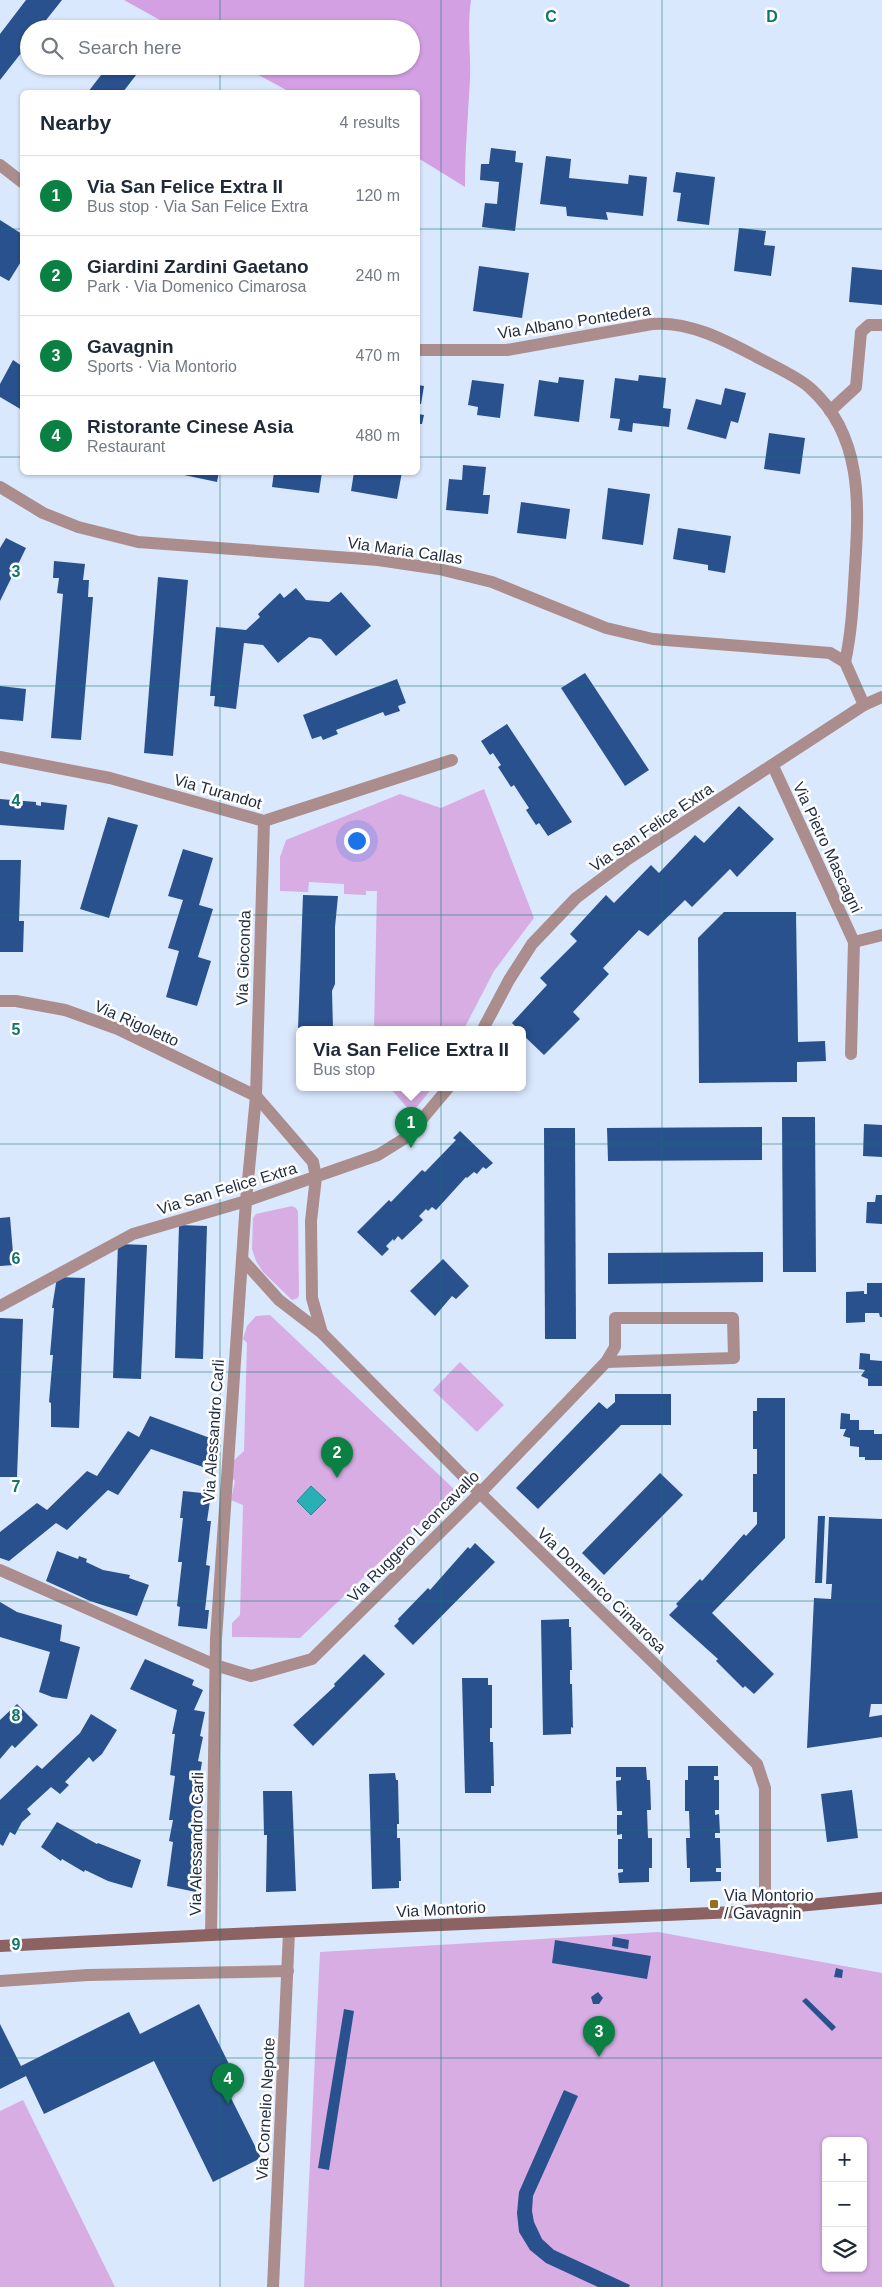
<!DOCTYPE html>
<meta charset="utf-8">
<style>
body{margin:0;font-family:Helvetica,sans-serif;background:#f6f6f7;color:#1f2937}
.controls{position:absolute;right:15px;bottom:15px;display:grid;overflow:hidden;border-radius:8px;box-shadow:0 1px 4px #0004}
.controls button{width:45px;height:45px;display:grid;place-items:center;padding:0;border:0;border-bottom:1px solid #e0e1e3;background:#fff;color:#1f2937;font:25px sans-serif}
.you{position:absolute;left:356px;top:840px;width:18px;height:18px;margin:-12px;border:4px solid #fff;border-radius:50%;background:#1a73e8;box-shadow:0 0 0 8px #1a73e833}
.badge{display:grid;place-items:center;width:32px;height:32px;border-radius:50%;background:#0b8043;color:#fff;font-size:16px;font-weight:700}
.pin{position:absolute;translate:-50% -41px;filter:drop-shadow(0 1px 2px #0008)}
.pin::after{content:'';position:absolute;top:26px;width:18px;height:15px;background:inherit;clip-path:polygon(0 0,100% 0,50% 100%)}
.popup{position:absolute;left:296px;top:1026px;width:230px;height:65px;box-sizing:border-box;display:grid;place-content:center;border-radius:8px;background:#fff;filter:drop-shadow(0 1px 4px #0005);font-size:16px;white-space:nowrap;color:#747a83}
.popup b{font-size:19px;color:#1f2937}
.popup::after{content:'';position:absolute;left:50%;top:100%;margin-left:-10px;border:10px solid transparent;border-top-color:#fff}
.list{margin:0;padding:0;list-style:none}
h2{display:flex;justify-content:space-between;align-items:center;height:65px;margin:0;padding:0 20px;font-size:21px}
h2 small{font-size:16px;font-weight:400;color:#747a83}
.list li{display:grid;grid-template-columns:32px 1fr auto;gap:15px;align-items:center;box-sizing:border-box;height:80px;padding:0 20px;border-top:1px solid #e0e1e3}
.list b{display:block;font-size:19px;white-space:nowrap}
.list p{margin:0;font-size:16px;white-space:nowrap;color:#747a83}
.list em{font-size:16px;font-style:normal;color:#747a83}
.icon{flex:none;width:28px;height:28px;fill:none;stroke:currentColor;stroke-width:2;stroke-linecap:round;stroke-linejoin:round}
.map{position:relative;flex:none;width:882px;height:2287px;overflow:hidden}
.search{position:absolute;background:#fff;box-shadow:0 1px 4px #0004;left:20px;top:20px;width:400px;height:55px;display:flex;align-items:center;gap:12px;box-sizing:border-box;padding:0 18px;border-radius:28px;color:#747a83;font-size:19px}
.panel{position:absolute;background:#fff;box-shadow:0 1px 4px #0004;left:20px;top:90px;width:400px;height:385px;border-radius:8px}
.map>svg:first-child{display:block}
.green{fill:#d7ade4;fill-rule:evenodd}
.forest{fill:#d4a0e4}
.water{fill:#28b0b4;stroke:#258891}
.building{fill:#29518d}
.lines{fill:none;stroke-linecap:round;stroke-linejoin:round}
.street{stroke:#ac8d8d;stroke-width:12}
.secondary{stroke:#8d6263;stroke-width:12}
.grid{fill:none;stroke:#0f766e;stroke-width:1;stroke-opacity:0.55}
.poi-dot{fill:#996e1c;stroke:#fff;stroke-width:2}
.labels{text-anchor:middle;stroke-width:5;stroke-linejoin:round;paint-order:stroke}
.street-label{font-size:16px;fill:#1f2c40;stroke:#fff}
.poi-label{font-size:16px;fill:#1f2c40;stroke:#fff;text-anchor:start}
.grid-label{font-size:16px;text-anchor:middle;font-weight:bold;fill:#0f766e;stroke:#fff;stroke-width:5;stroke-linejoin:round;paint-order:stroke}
</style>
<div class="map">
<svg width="882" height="2287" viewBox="0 0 882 2287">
<rect width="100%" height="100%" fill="#dae8fe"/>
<g class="green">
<path d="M484,789L534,918L494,971L464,1029H374L377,891H366V895L344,894V884L309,882L308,892L280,891V857L286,840L400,794L441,808Z"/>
<path d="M389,1087H433L412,1113Z"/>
<path d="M292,1206L296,1208L298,1212L299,1294L298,1298L292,1300L263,1272L256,1261L252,1249L253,1218L256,1214Z"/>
<path d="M270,1315L455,1490L300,1638L232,1637V1623L240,1615L243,1505L231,1500L235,1481L230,1476L231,1463L244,1451L247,1343L243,1339L247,1326L256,1316Z"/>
<path d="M460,1362L504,1405L477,1432L433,1390Z"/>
<path d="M658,1932L882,1973V2287H304L320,1952ZM826,2141H863V2268H826Z"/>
<path d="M23,2100L115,2287H0V2111Z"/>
</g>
<path class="forest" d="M124,0H471C467,27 471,53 470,80C468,116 465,151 465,187L418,158V92H290L242,66H411V29H176Z"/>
<path class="water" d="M311,1486L326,1500L311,1515L297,1501Z"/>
<g class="building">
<path d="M26,0H62L39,29H29V43L0,80V34Z"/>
<path d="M108,66H143L123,92H88Z"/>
<path d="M491,148L516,151L515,162L523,163L515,231L482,227L485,203L497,204L499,182L480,180L481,164H489Z"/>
<path d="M546,156L571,159L569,178L628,184L629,175L647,177L643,216L606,212L608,220L567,216L566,207L540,204Z"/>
<path d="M676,172L715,177L709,225L677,221L681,193L673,192Z"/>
<path d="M0,220L22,234V260L9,281L0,276Z"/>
<path d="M739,228L766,231L764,245L775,246L771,276L734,271Z"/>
<path d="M479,266L529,273L522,318L473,311Z"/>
<path d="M852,267L882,270V305L849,302Z"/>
<path d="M13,360L22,366V410L0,397V384Z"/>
<path d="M639,375L666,378L663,408L671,409L669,427L633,423L632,432L618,430L620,419L610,418L615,378L638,381Z"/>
<path d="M559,377L584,380L579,422L534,416L539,380L558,383Z"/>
<path d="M472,380L504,384L500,418L477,415L478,407L468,405Z"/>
<path d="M418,385L424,386L421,404H418Z"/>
<path d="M725,388L746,393L738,423L731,421L726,439L687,429L696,399L721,405Z"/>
<path d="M418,414L424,415L422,424H418Z"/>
<path d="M769,433L805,438L800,474L764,469Z"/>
<path d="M463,465L486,467L483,495H490L488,514L446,510L449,479L462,480Z"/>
<path d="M170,472H219L217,482Z"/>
<path d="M274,472H322L319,493L272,487Z"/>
<path d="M354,472H402L397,499L351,491Z"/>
<path d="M608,488L650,494L643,545L602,539Z"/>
<path d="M521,502L570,509L566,539L517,533Z"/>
<path d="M678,528L731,536L725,573L708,570V565L673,559Z"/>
<path d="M6,538L26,548L0,601V548Z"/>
<path d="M54,561L85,564L83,580H89L88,597H93L81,740L51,738L63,594L57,593L59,578H53Z"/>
<path d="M158,577L188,580L173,756L144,753Z"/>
<path d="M296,588L306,600L329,602L341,592L371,626L336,656L321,639L309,637L278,663L263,645L244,643L236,709L214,706L215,696H210L216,627L246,630L260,617L258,614L280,593L284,598Z"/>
<path d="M585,673L649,770L625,786L561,688Z"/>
<path d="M397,679L406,703L398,706L400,711L385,716L383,712L336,730L338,734L323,740L321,736L312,739L303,715Z"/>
<path d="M0,686L26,689L23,721L0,719Z"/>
<path d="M507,724L572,822L548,836L539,823L536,825L526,810L529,808L521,796L514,785L511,787L498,767L501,765L493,753L490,755L481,741Z"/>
<path d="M0,799L36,802V805L41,806V802L67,805L64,830L0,825Z"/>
<path d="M739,806L774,839L737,877L730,869L692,907L685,900L648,936L639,930L603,968L609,974L573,1012L580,1019L544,1055L522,1034V1029H518L512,1023L547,985L540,978L577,941L570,934L606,895L614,903L651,865L659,873L695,835L704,843Z"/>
<path d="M108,817L138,825L109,918L80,909Z"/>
<path d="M183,849L213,858L199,905L213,909L198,957L211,961L197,1006L166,997L179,951L168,948L183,900L168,896Z"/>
<path d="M0,860H21L19,921H24L23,952H0Z"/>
<path d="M303,895L338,896L335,927V984L332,991L333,1029H298Z"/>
<path d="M724,912H796L798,1042L825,1041L826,1061L797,1062V1082L699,1083L698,938Z"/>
<path d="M782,1117H815L816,1272H783Z"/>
<path d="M864,1124L882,1125V1157L863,1156Z"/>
<path d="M762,1127V1160L608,1161L607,1128Z"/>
<path d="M544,1128H575L576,1339H545Z"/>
<path d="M460,1131L493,1163L486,1169L483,1167L477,1174L474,1172L467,1178L466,1177L436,1210L432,1207L428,1211L426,1209L419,1216L423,1220L402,1240L398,1236L394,1241L393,1239L386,1246L389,1249L382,1256L357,1232L389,1200L391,1202L422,1170L425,1172L456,1140L453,1138Z"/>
<path d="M876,1195H882V1224L866,1223L867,1202H875Z"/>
<path d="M10,1217L14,1265L0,1266V1218Z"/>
<path d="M179,1225L207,1226L203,1359L175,1358Z"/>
<path d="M118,1244L147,1245L141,1379L113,1378Z"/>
<path d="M763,1252V1282L608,1284V1253Z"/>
<path d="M443,1259L469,1286L456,1299L452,1296L435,1316L410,1291Z"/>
<path d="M57,1277L85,1278L79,1428L51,1427V1403L49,1402L53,1355H50L54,1308H52Z"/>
<path d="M867,1283H882V1317H880L879,1313H865V1322L846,1323V1292L864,1291V1294H867Z"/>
<path d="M0,1318L23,1319L17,1477H0Z"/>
<path d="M860,1353L870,1354V1360L882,1361V1386H868V1379L861,1376L865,1370L859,1369Z"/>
<path d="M615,1394H671V1425H621L538,1509L516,1488L599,1402L607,1409L615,1402Z"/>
<path d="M757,1398H785V1538L712,1613L774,1674L754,1694L745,1686L743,1688L716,1661L718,1659L669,1615L678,1606L676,1604L700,1579L702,1581L744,1534L746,1536L757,1524V1512H753V1474H757V1449H753V1411H757Z"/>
<path d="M841,1413L850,1414V1420H859V1430H874V1434H882V1460H865V1457H859V1447L850,1446V1438L843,1436L846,1429H840Z"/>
<path d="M150,1416L210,1438L209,1452L203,1467L151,1449L118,1495L108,1490L67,1530L56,1523L9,1561L0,1558V1532L37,1503L47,1510L87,1471L97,1476L128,1431L139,1437Z"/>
<path d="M660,1473L683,1495L604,1575L582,1553Z"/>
<path d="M183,1491L211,1494L207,1521H211L206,1565L210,1566L205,1610H209L207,1629L178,1626L180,1607L177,1606L182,1562H178L183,1518H180Z"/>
<path d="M818,1516H825L822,1583H815Z"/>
<path d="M829,1517L882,1519V1704H871L869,1717L882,1715V1737L807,1748L814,1598L831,1599L832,1584H826Z"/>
<path d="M475,1543L495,1562L413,1645L394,1626L399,1621L398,1619L428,1588L430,1590L468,1547L470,1549Z"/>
<path d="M57,1551L78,1559L79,1556L87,1559L86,1562L103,1570L130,1575L129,1578L149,1585L137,1616L90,1601L46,1581Z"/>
<path d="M0,1602L17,1612L62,1625L60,1641L80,1647L67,1699L52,1697L39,1692L50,1652L0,1637Z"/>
<path d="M569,1619V1627H571L572,1670H570V1684H572L573,1728L571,1727V1734L543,1735L541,1620Z"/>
<path d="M364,1654L385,1674L313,1746L293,1725L335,1686L334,1684Z"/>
<path d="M145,1659L194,1680L192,1685L203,1690L194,1710L205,1712L200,1736L203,1737L198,1761L202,1762L199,1780H202L197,1804L201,1805L198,1823L201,1824L196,1847L200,1848L197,1866L201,1867L196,1892L167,1886L173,1842L169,1841L173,1820H169L175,1776L170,1775L175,1734H172L177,1710L130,1689Z"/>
<path d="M462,1678H488V1685H492V1728H490V1742H493L494,1786H491V1793H465Z"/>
<path d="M17,1704L38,1725L15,1748L12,1745L0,1759V1720Z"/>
<path d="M91,1714L117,1730L102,1754L93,1762L89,1757L65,1782L69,1785L60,1794L51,1787L27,1809L31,1814L22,1822L15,1835L10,1832L3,1846L0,1844V1800L37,1765L42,1769L80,1733Z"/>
<path d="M688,1766H718V1776H714V1780H719V1810H715V1815L719,1814L720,1833H715V1838H720L721,1868H716V1872H721V1881L690,1882V1868H687L686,1838H690L689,1811H685V1780H688Z"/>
<path d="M616,1767H646L647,1780H650L651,1810H647L648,1838H652V1868H649V1882L619,1883L618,1873L623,1872V1869H618V1839H622V1834L617,1835V1815H622V1811H617L616,1781L621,1780V1777H616Z"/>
<path d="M395,1773L396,1780H398L399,1824H397V1838H400L401,1881H399V1888L372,1889L369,1774Z"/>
<path d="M852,1790L858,1838L827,1842L821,1794Z"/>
<path d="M263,1791H292L296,1891L266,1892L267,1835H264Z"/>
<path d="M57,1822L97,1844L98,1843L141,1860L132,1888L108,1881L85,1870L84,1872L62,1859L61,1861L41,1847Z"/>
<path d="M613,1937L629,1940L628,1949L612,1946Z"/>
<path d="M555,1940L651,1956L647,1979L552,1963Z"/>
<path d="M836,1968L843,1970L842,1978L834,1977Z"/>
<path d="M598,1992L603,1998L599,2004H593L591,1997Z"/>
<path d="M806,1998L836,2027L832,2031L802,2001Z"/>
<path d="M199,2004L229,2064L217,2070L261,2158L213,2182L154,2061L44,2114L26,2076L0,2089V2024L21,2066L129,2012L140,2034Z"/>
<path d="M344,2009L354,2011L329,2170L318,2168Z"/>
<path d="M564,2090L578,2096L533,2196L532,2211L534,2222L542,2239L554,2250L630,2285L629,2287H598L546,2263L530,2250L519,2232L517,2213L519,2192Z"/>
</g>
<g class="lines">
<g class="street">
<path d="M0,165L22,182"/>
<path d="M418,350H507L652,324C688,321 723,339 755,356C771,365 797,376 810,388C863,435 859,504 855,568C853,600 852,631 845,662"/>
<path d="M830,411L856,387L861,332L869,325H882"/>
<path d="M0,487L43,513L78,527L138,542L378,560L439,569L492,582L606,628L653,639L830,653L845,662L864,705"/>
<path d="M0,757L110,778L264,821L452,760"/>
<path d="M773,766L854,942L882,935"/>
<path d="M0,1001H16L65,1010L118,1029L256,1096L313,1162L316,1177L311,1221L312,1298L322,1333"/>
<path d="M483,1029L509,980L532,944L576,898L628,859L864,705L882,697"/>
<path d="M851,1054L854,942"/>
<path d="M242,1259L279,1300L322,1333L480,1493L757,1764L765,1788V1910"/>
<path d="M0,1306L133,1234L246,1201L378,1155L407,1137L449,1087"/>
<path d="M0,1570L215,1665L251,1676L312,1659L480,1493L606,1362L734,1358L733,1318H615V1347L606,1362"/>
<path d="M211,1935L216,1639L246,1201L256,1096L264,821"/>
<path d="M0,1981L88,1975L288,1971"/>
<path d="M273,2287L289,1932"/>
</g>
<path class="secondary" d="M0,1946L211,1935L735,1912L882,1898"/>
</g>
<path class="grid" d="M220,0V29M441,0V2287M662,0V2287M220,66V92M0,229H22M418,229H882M0,457H22M418,457H882M220,472V2287M0,686H882M0,915H882M0,1144H882M0,1372H882M0,1601H882M0,1830H882M0,2058H882"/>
<rect class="poi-dot" x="709" y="1899" width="10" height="10" rx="2.5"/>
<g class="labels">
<g class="street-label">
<text transform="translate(574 321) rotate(-9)" y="6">Via Albano Pontedera</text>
<text transform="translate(405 550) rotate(8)" y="6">Via Maria Callas</text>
<text transform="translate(218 791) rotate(16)" y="6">Via Turandot</text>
<text transform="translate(651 827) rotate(-34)" y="6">Via San Felice Extra</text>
<text transform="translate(828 847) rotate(65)" y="6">Via Pietro Mascagni</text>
<text transform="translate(243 958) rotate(-88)" y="6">Via Gioconda</text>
<text transform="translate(137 1023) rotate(24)" y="6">Via Rigoletto</text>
<text transform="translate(227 1188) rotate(-17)" y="6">Via San Felice Extra</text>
<text transform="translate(213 1431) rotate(-86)" y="6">Via Alessandro Carli</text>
<text transform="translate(413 1536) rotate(-45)" y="6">Via Ruggero Leoncavallo</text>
<text transform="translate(602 1590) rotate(44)" y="6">Via Domenico Cimarosa</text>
<text transform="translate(196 1844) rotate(-89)" y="6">Via Alessandro Carli</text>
<text transform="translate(441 1909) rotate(-3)" y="6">Via Montorio</text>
<text transform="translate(265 2109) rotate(-87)" y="6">Via Cornelio Nepote</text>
</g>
<g class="poi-label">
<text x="724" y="1901">Via Montorio<tspan x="724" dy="18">/ Gavagnin</tspan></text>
</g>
</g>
<g class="grid-label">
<text x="551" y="22">C</text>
<text x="772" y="22">D</text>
<text x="16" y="577">3</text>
<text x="16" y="806">4</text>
<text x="16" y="1035">5</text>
<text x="16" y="1264">6</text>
<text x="16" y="1492">7</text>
<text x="16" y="1721">8</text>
<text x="16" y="1950">9</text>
</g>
</svg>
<div class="controls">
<button>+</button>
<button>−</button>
<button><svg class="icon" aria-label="layers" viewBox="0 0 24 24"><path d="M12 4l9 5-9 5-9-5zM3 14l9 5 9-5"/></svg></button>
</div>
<div class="you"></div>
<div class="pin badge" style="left:411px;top:1148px">1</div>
<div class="popup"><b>Via San Felice Extra II</b>Bus stop</div>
<div class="pin badge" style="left:337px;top:1478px">2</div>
<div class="pin badge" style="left:599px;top:2057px">3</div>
<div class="pin badge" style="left:228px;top:2104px">4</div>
<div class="search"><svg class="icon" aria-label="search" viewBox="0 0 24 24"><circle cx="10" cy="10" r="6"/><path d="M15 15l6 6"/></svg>Search here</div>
<section class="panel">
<h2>Nearby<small>4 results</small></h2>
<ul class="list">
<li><span class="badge">1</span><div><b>Via San Felice Extra II</b><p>Bus stop · Via San Felice Extra</p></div><em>120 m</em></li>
<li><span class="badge">2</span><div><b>Giardini Zardini Gaetano</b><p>Park · Via Domenico Cimarosa</p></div><em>240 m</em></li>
<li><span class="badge">3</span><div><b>Gavagnin</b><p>Sports · Via Montorio</p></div><em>470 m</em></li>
<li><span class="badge">4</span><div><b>Ristorante Cinese Asia</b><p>Restaurant</p></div><em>480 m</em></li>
</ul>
</section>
</div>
